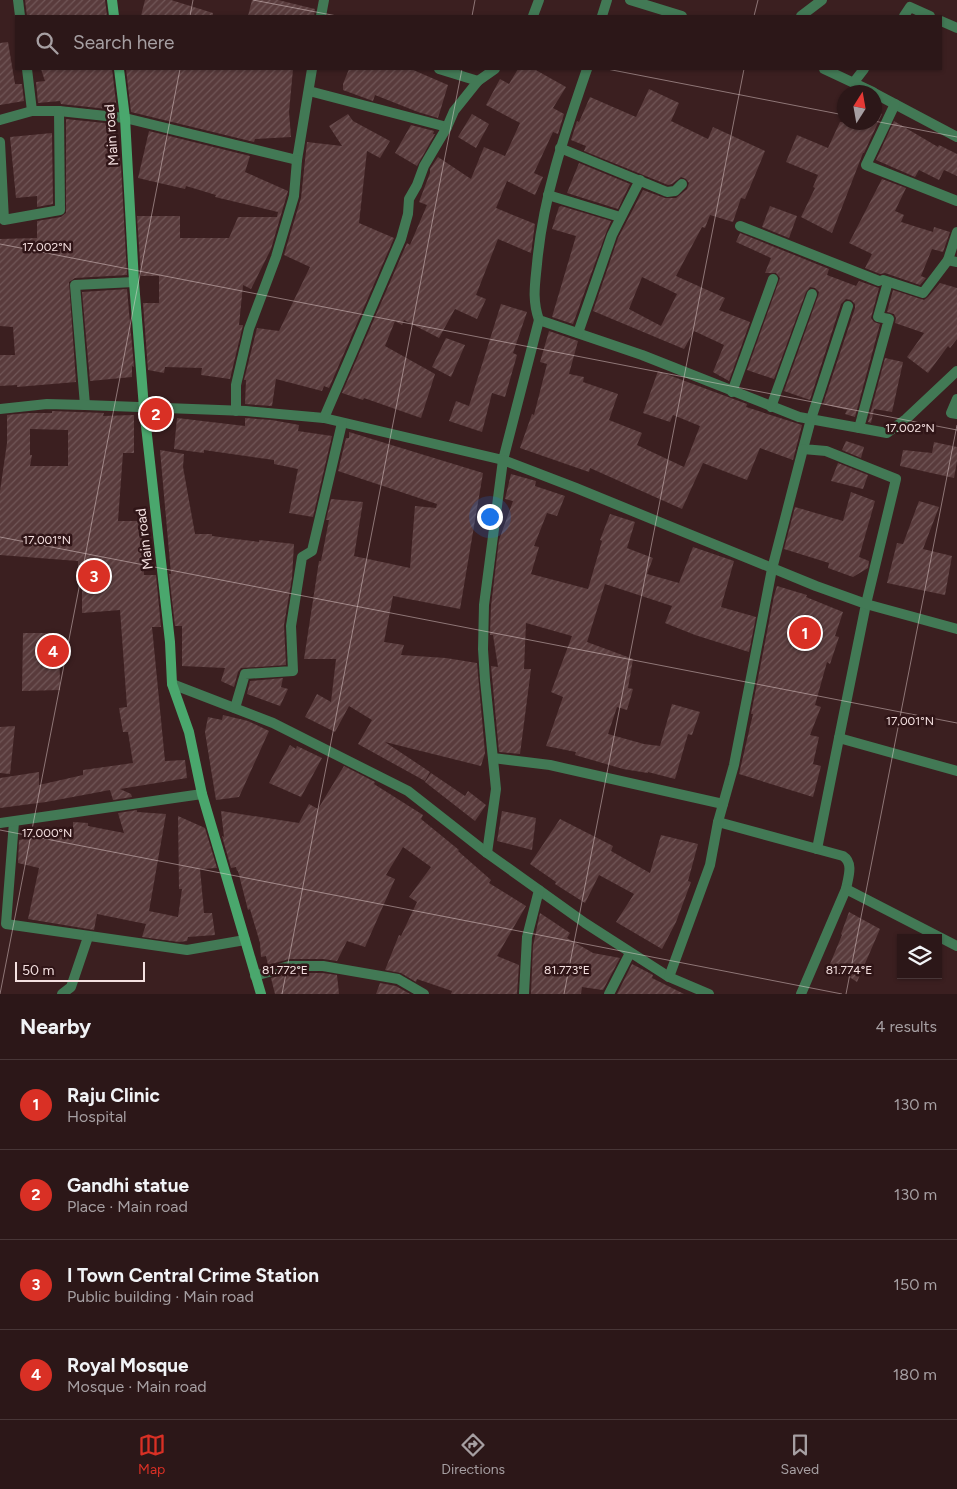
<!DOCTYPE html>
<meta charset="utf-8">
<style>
body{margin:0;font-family:Figtree,sans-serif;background:#382425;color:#f1f3f6}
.controls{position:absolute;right:15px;bottom:15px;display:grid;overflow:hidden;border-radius:0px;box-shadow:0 1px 4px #0004}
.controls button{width:45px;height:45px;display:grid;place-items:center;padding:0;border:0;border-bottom:1px solid #483637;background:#2c1718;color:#f1f3f6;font:25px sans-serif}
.compass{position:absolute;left:837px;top:85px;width:45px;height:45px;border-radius:50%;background:#2c1718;box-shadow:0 1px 4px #0004;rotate:11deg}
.scale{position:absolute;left:15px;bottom:12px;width:130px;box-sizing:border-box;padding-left:5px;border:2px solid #f5e1e1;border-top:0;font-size:14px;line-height:18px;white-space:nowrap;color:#f5e1e1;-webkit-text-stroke:4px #301517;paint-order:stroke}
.you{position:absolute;left:489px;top:516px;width:18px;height:18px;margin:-12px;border:4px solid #fff;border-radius:50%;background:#1a73e8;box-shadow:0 0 0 8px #1a73e833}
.badge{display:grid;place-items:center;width:32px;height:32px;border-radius:50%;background:#d93025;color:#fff;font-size:16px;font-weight:700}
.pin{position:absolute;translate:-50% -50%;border:2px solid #fff;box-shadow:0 1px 5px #0006}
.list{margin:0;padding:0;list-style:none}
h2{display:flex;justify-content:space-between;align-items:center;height:65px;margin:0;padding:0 20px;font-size:21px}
h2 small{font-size:16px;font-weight:400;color:#a69fa2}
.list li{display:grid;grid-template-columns:32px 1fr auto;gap:15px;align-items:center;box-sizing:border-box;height:90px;padding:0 20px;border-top:1px solid #483637}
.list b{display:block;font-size:19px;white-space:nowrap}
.list p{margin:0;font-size:16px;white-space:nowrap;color:#a69fa2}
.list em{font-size:16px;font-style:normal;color:#a69fa2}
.icon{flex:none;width:28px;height:28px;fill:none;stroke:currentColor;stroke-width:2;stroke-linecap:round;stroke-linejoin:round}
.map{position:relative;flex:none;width:957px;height:994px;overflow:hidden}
.search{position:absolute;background:#2c1718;box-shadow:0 1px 4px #0004;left:15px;right:15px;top:15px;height:55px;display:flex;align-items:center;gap:12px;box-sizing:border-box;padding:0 18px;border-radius:0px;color:#a69fa2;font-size:19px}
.sheet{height:425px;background:#2c1718}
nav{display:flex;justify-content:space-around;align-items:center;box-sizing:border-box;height:70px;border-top:1px solid #483637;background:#2c1718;font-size:14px;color:#a69fa2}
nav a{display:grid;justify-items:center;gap:2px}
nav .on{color:#d93025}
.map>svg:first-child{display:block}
.building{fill:url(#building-hatch);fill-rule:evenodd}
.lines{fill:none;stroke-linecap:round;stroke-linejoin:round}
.street{stroke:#427955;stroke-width:10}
.secondary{stroke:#4aa76d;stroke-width:10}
.ticks{fill:none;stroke:#f5e1e1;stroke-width:1;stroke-opacity:0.45}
.labels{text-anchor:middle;stroke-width:5;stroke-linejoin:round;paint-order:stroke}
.street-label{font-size:14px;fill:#f5e1e1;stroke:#301517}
.ticks-label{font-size:12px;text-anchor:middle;fill:#f5e1e1;stroke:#301517;stroke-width:5;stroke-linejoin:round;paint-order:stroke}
</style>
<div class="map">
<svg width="957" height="994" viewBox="0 0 957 994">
<defs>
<pattern id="building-hatch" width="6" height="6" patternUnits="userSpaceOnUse" patternTransform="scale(1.25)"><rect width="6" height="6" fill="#593b3c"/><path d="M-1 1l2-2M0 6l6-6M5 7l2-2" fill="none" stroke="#715758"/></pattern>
</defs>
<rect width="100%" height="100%" fill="#3b1f20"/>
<g class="building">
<path d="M25,0H105L107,16H27Z"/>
<path d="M145,0H171L213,13V16H141Z"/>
<path d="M252,0H278L315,9L314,16H248Z"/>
<path d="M8,42L15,84H22L24,101L0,105V43Z"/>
<path d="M41,69H112L117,110L61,104L60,101L38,103L36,82L45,81Z"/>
<path d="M126,69H293L289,112L291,137L255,139L254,142L131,112Z"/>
<path d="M349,69H411L448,85L438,118L418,112L375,95L373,101L343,90V84Z"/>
<path d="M518,69H534L566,87L553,108L564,114L558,134L553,132L534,173L543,177L535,195L507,181L496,208L535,224L531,253L498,239L476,295L486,299L477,319L455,309L439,338L404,320L402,325L395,321L385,346L435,374L421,418L364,398L363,400L342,393L407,243L410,245L427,205L419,202L430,173V169L438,157L471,179L484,147L505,156L520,123L486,105L500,79L509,84Z"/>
<path d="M649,89L679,103L671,121L708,139L713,127L765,151L745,199L741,198L733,222L710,215L705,228L702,227L676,276L725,298L719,310L750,322L729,381L713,372L724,345L694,331L684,349L593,311L618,238L643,190L665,198H676L687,189L689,183L686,179L681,177L672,184L668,185L584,151L586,146L571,140L577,121L579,122L590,97L636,117ZM642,277L677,294L661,326L629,309Z"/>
<path d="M874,110L882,114L864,153H863L832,233L801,217L815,188L813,187L818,175L786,162L797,135L828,148L840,122H874Z"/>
<path d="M348,114L353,121L390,141L380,158L367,151L359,223L394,238L329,388L324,386L322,391L276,379L272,406L245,404L246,380H244L257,328L279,331L310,267L284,255L301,198L307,142L342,146L329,126Z"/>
<path d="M472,114L489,124L476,148L458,137Z"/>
<path d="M66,119L114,124L121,166L127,275L75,278L69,282L76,382L17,387V385L0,386V355H15L13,327L0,326V239L37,238V221L61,217L66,213Z"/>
<path d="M894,121L938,147L939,145L957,154V176L944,170L939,180L919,170L915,177L876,160Z"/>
<path d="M411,125L434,131L433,134H435L417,166L395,153Z"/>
<path d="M149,131L250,156L245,172L288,191L271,249L251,289L243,285L239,325H243L230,379L201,375L202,368L165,367L164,373L148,370L143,303H159V276H141L137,216H180V238H229L238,217H277L278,212L215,197L216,195L186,186L185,189L138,178Z"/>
<path d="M52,133L53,204L37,207V196L16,198L10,137Z"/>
<path d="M579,163L630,184L618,209L567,193Z"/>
<path d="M882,179L906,188L895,211L904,215L901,222L933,232L934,227L950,232L943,252L932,249L921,276L926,278L920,285L885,273L880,274L865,268L872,254L849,243Z"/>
<path d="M561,206L611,221L606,233L573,324L552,317L576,236L552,229L559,207Z"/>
<path d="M770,206L797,216L789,238L762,227Z"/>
<path d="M740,233L829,269L827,275L856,286L859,281L879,288L871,318L874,322L880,324L855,417L845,414L847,410L823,404L855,308V304L851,300L846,299L841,304L810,400L784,391L818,296L819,292L815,288L810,287L806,292L774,379L747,370L780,278L776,273H765L771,258L736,242Z"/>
<path d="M940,283L957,288V339L950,348L948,346L928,373L907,357L924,333L895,323L896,318L894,314L887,312L893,290L924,300L928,297Z"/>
<path d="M127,289L134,367L132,366V377L90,381L82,292Z"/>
<path d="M501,304L527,312L513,353L517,355L505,397L492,393L482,432L449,421L456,401L469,406Z"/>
<path d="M549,331L578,341L569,374L584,377L583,382L618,394L609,420L642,433L637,445L684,467L700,426L673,415L670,422L643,413L658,371L747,404L746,407L802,425L793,460L760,448L747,480L703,463L682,509L590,468L589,472L520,448L532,414L534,415L547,364L540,362Z"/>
<path d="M446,338L465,345L451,377L432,367Z"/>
<path d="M885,358L903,362L892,412L874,409L871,423L868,422Z"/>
<path d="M52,411L104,413L103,416L134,415V453H123L118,521H141L144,575H156L161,627H152L165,761L185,760L187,778L120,789L131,794L132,797L113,800L110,790L46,802L0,808V778L39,772V785L83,775V770L133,763L128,732H123L119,708L127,707L120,610L82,613V570H78V561L0,555V491L7,443V415L28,413H52ZM30,429L68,430V466H30L32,455H30Z"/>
<path d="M177,418L245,426V418L272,420L299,425L298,431L332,436L313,517L289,513L298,469L274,464V460L204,450V453L174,449Z"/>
<path d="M349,432L483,473L460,609L393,596L384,642L404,645L401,655L446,658L477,663L485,753L481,766L385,742L430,772L425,781L358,744L372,720L349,706L335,732L305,717L317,694L331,702L336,659H304L319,561H321L329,520H326L331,499L363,502L354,556L410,568L415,506L436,508L437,504L338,471L346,438H349Z"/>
<path d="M846,441L864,447L861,458L842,450Z"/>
<path d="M934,442L957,447V461L954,478L900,466L903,450L932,453Z"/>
<path d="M160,450L184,454L183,467L195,534H212V536L259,542V540L294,544L292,578L284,625L286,665L241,668L238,672L234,687L221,681L225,668L182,666V626H175L169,574H171Z"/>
<path d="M838,463L868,475L863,489L831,481Z"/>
<path d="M511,474L536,481L535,486L565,496L557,516L547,513L534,546L539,547L531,574L588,589L602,541L600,540L610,514L635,522L627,548L653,558L647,574L679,583L693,547L734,561L721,607L756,617L749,652L695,635L665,623L672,606L605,584L587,642L633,659L628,688L633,689L627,710L617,707L608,734L644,744L660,746L672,704L700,712L692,735L688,734L675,779L648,772V773L623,769L575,755L576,752L546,746L563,697L551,692L572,636L526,623L524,669H531L520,754L499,752L491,666L498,667L493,635H490L491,606L499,540L513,501L505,499Z"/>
<path d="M851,492L875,501L859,557L869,561L868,568L853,577L828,568L829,563L784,549L795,507L843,521Z"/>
<path d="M919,501L939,507L923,549L952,556L945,595L887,583L897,543L903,544Z"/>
<path d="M777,586L807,595L806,597L843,612L835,636L839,637L830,664L827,662L815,705L821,707L810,735L819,737L813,764L821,766L813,797L739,774L753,714H751L774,596Z"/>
<path d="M23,633H59L60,690L22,691Z"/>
<path d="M283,678L281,687L288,689L280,706L247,694L250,681Z"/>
<path d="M223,715L248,721L269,731L239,797L216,800L205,732L208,717L222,720Z"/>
<path d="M15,726L10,774L0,773V727Z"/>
<path d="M290,745L296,749L297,746L322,758L301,797L269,783Z"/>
<path d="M344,766L375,782L374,784L423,815L421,819L459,850L458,851L491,880L489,883L526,906L497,956L519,965L517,994H451L452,991L417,979L416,982L401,973L385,970L399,935L401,936L417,902L409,897L431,867L403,847L386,875L395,879L365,947L347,941L337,961L323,959H289L268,965L266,956L261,957L260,943L250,909L248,910L238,871H237L236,867L231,868L222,836L224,837L221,811L299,823L309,804L318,809Z"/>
<path d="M431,773L465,796L468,791L486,805L475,821L425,782Z"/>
<path d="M137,810V812L166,814L149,911L178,917L182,889H179L178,816L205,828L217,868L200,869L204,913H212L215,935L188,937L187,941L179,942L142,937L146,924L97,914L94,930L28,919L39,868L18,863L19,840L73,830V822L88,823V826L124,833L118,813Z"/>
<path d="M502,811L536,818L532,850L497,841Z"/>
<path d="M560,819L613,846L611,851L650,873L661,835L698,844L688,881L691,882L676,922L662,949L616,922L634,894L599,875L585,903L555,884L556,882L530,864Z"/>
<path d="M849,912L880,929L857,982L830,964L842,935L841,934Z"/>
<path d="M540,913L570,933L567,938L593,953L620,958L603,990L582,987L581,994H531L533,946Z"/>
<path d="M632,964L653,975L652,978L684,994H617Z"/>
<path d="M290,973H322L337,975L339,994H275L271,978Z"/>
<path d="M380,983L396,986L410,994H376Z"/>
</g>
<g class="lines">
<g class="street">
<path d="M18,0L20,16"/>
<path d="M630,0L682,16"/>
<path d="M321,16L324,0"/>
<path d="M533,16L539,0"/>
<path d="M602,16L607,0"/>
<path d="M801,16L822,0"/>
<path d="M904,16L910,7L930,16"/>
<path d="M941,21L957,28"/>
<path d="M27,69L32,111"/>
<path d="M439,69L478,81"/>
<path d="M587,69C565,133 543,196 537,264C535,284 532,300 539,320L642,355L799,417L887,433L906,419L957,371"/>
<path d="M824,69L873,92"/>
<path d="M854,82L864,69"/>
<path d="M309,91L447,127"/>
<path d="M874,93L957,137"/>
<path d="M895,104L866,165L957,201"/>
<path d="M0,120L32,111H59L125,118L297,160L312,69"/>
<path d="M0,142L4,220L60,210L59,111"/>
<path d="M560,148L667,192L675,191L682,184"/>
<path d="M548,195L620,217"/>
<path d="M740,226L879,281"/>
<path d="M957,232L948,260L957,262"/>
<path d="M883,280L923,293L948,260"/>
<path d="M848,306L811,419L803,449L826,451L896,479L866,604L839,738L957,771"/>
<path d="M578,333L612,235L640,180"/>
<path d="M732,392L773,279"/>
<path d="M957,399L951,413L957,414"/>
<path d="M85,405L75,285L134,282"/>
<path d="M771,407L812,294"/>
<path d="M0,409L47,404L85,405L246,411L324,418L503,460L539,320"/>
<path d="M236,411V385L249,329L276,257L294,196L297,160"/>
<path d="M324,418L401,239L408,214L409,199L417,185L424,166L447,127L454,111L478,81L495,69"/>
<path d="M859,428L889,319L878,317L888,282"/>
<path d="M172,684L273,723L408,791L487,853L585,923L669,977L709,994"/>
<path d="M235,708L245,674L293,671L291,626L302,557L312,551L342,423"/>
<path d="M493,758L550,765L723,804"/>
<path d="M14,822L6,924L187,950L245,940"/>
<path d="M718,822L843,856C854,863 848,878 846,889"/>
<path d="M0,823L202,794"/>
<path d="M817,849L839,738"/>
<path d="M487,853L496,789L485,680L483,649L484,605L503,460L576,488L816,586L866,604L957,629"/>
<path d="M255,976L289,966H323L398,979L424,994"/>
<path d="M669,977L710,865L718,822L734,765L772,569L803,449"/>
<path d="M62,994L71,987L88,937"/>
<path d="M524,994L527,937L539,890"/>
<path d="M609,994L630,953"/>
<path d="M801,994L846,889L957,946"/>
</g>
<g class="secondary">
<path d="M112,0L114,16"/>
<path d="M119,69L125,118L134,282L144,408L170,642L172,684L189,732L202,794L261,994"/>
</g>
</g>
<path class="ticks" d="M253,0L337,16M190,16L193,0M472,16L475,0M754,16L758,0M607,69L844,115M874,121L957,137M0,244L957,430M0,537L957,723M0,830L842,994M0,994L180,69M282,994L462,69M564,994L744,69M846,994L957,425"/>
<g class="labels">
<g class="street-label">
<text transform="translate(111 135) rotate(-94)" y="5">Main road</text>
<text transform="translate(144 539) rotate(-97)" y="5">Main road</text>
</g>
</g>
<g class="ticks-label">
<text x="47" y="251">17.002°N</text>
<text x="910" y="432">17.002°N</text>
<text x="47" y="544">17.001°N</text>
<text x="910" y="725">17.001°N</text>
<text x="47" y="837">17.000°N</text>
<text x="285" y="974">81.772°E</text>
<text x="567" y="974">81.773°E</text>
<text x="849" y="974">81.774°E</text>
</g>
</svg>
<div class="controls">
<button><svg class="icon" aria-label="layers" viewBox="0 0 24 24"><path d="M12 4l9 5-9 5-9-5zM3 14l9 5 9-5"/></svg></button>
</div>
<svg class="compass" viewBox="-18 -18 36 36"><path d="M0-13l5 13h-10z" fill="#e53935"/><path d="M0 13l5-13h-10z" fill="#a69fa2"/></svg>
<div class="scale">50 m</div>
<div class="you"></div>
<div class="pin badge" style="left:805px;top:633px">1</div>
<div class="pin badge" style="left:156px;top:414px">2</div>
<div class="pin badge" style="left:94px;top:576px">3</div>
<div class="pin badge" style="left:53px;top:651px">4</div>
<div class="search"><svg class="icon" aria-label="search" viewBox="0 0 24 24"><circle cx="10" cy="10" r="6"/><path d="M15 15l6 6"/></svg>Search here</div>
</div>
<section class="sheet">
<h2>Nearby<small>4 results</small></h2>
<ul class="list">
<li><span class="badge">1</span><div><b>Raju Clinic</b><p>Hospital</p></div><em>130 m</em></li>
<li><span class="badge">2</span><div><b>Gandhi statue</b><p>Place · Main road</p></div><em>130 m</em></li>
<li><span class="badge">3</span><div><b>I Town Central Crime Station</b><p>Public building · Main road</p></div><em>150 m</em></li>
<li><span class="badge">4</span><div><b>Royal Mosque</b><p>Mosque · Main road</p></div><em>180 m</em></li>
</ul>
</section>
<nav>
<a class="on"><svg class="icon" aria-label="map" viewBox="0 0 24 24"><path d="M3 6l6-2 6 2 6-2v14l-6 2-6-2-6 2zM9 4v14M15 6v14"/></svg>Map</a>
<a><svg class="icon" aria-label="directions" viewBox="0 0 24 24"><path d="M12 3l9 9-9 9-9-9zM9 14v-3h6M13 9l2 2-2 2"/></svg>Directions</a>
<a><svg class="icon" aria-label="saved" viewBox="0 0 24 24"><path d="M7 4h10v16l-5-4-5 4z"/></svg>Saved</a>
</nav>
